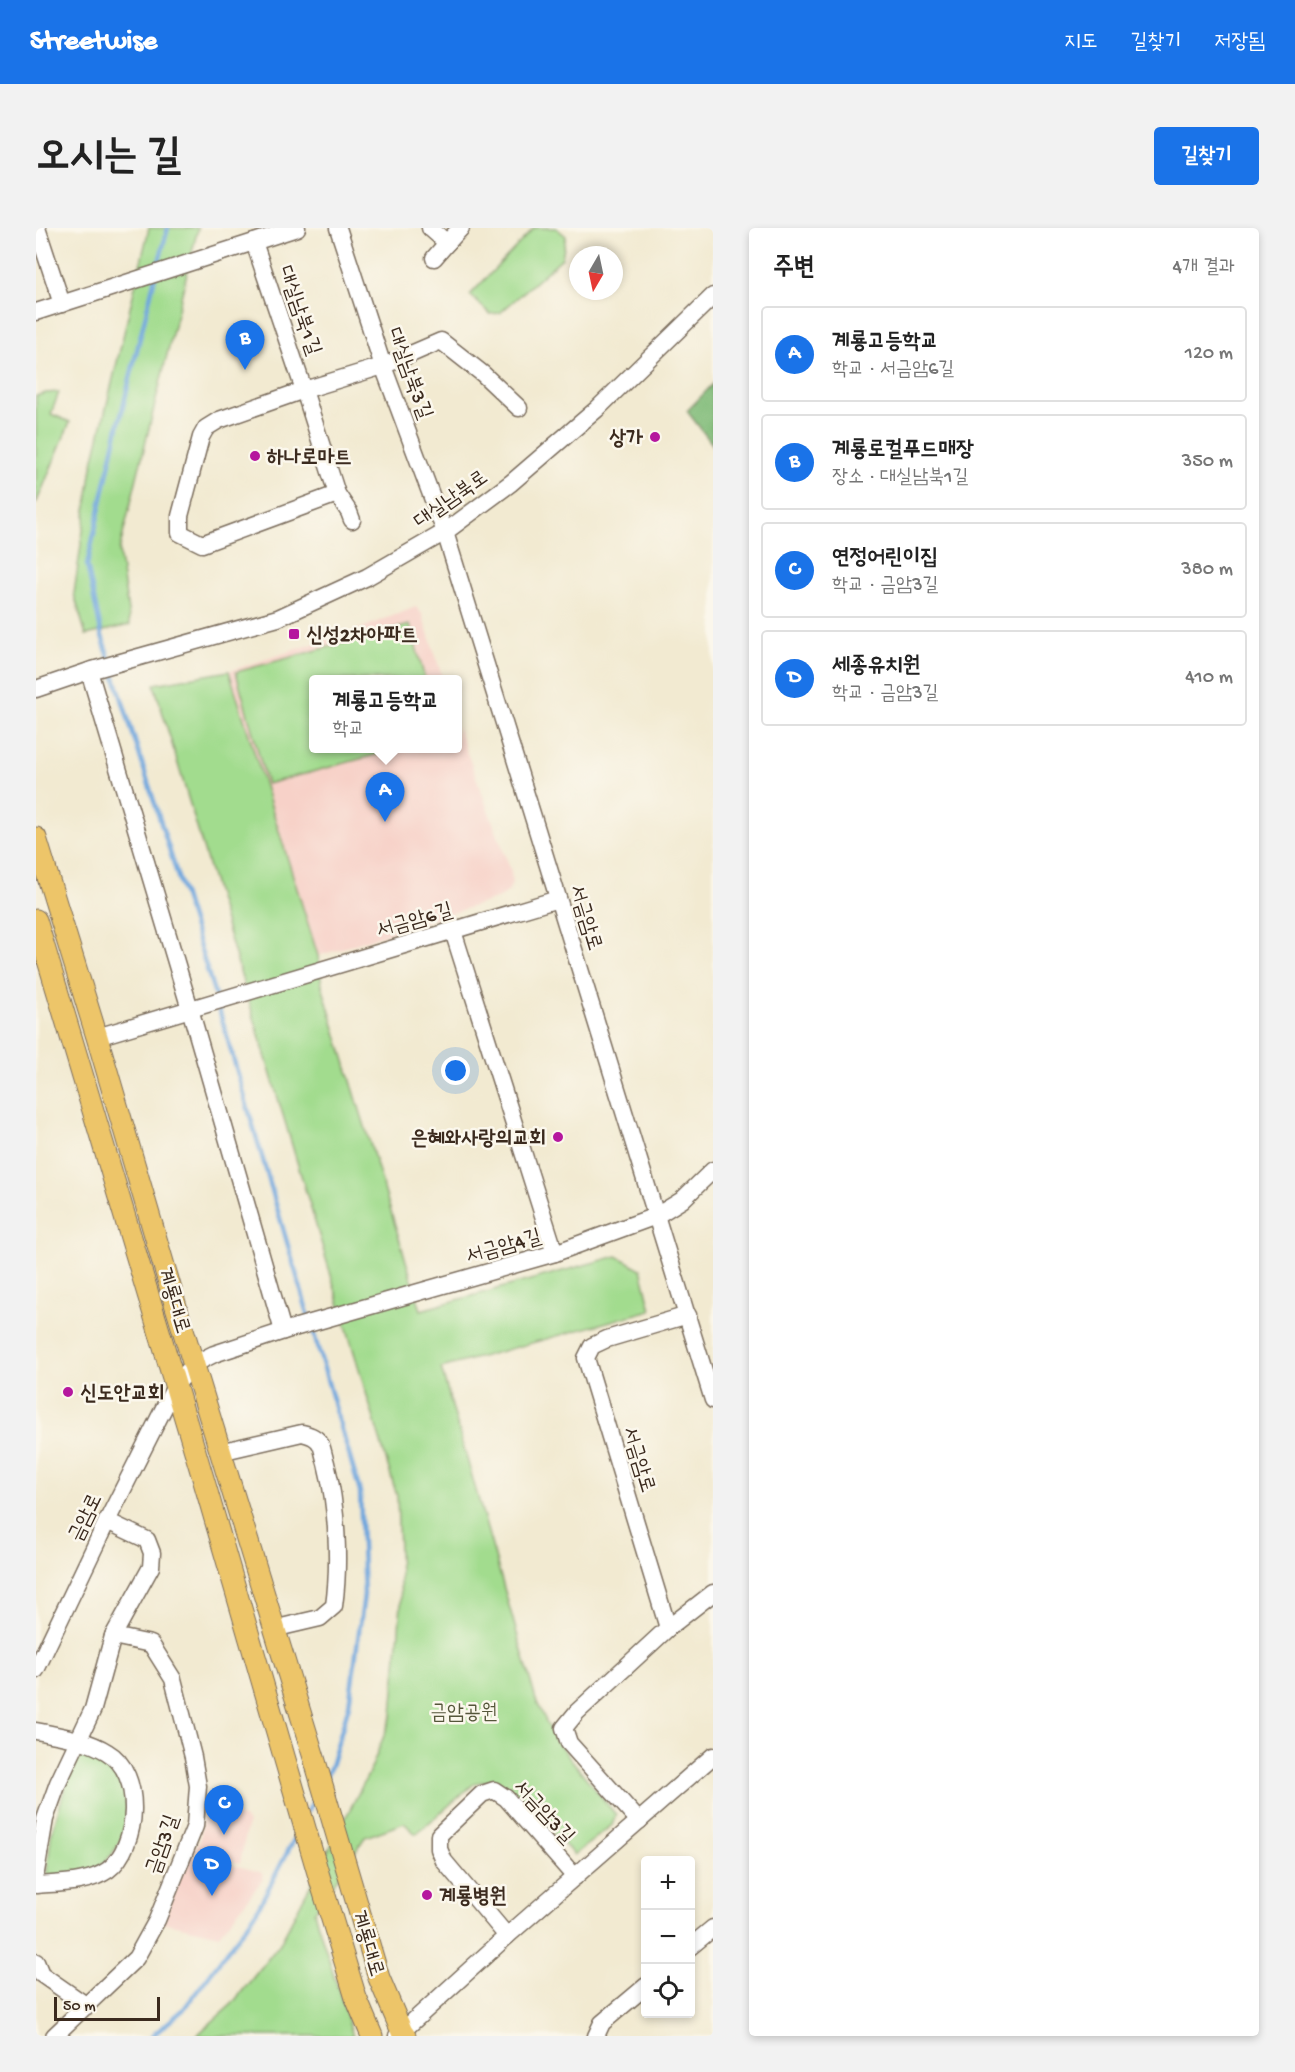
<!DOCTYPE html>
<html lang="ko">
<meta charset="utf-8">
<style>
body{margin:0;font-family:"Gochi Hand","Poor Story",sans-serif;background:#f2f2f2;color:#222}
.controls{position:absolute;right:18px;bottom:18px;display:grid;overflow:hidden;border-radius:6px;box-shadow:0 3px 9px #0003}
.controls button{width:54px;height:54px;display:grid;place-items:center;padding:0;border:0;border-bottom:2px solid #e0e0e0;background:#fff;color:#222;font:30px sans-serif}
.compass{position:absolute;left:533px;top:18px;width:54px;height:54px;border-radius:50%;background:#fff;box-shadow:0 3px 9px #0003;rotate:189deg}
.scale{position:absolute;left:18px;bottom:15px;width:106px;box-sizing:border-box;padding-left:6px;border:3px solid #3b2a1e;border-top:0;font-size:16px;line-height:21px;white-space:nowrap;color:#3b2a1e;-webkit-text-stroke:4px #fbf7ec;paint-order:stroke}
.you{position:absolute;left:420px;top:843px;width:21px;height:21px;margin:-15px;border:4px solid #fff;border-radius:50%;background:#1a73e8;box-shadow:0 0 0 9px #1a73e833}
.badge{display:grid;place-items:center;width:39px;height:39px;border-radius:50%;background:#1a73e8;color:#fff;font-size:20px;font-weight:700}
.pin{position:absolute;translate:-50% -50px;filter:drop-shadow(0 2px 3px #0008)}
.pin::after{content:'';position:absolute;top:32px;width:21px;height:18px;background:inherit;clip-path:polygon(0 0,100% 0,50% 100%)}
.popup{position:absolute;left:273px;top:447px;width:153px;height:78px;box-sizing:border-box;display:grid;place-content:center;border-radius:6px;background:#fff;filter:drop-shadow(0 2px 4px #0005);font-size:20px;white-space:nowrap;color:#767676}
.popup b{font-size:22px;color:#222}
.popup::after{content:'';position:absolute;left:50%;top:100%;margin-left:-12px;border:12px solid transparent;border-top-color:#fff}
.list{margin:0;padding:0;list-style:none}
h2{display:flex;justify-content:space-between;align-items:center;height:78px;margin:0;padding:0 24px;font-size:26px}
h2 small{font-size:20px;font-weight:400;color:#767676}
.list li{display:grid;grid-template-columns:39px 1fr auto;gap:18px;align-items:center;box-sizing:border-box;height:96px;margin:0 12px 12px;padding:0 12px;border:2px solid #e0e0e0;border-radius:6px}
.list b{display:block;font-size:22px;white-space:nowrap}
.list p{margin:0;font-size:20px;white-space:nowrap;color:#767676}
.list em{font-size:20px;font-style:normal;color:#767676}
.icon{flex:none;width:33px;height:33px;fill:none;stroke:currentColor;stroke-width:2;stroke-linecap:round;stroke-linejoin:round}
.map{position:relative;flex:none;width:677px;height:1808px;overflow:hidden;border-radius:6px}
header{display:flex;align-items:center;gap:36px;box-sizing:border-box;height:84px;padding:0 30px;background:#1a73e8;color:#fff}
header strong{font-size:28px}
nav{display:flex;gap:33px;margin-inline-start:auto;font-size:21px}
.intro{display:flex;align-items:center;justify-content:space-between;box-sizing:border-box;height:144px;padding:0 36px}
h1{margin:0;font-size:42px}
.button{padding:15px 27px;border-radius:6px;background:#1a73e8;color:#fff;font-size:21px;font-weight:700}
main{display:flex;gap:36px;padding:0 36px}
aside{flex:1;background:#fff;border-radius:6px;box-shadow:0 3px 9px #0003}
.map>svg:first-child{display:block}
.built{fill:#f7d1c8}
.green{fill:#a2dc8e;stroke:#6e8356;stroke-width:1.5}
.forest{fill:#81bc79;stroke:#5e734c;stroke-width:1.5}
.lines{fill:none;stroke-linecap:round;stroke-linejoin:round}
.stream{stroke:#6ea6dd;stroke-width:4.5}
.minor-casing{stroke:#7b6d5d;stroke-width:19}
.major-casing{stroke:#7b6d5d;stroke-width:23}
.minor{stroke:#fff;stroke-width:16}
.major{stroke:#edc569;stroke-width:21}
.poi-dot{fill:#b5179e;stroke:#fbf7ec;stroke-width:2}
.labels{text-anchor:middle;stroke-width:5;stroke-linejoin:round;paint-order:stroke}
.street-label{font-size:21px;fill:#3b2a1e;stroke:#fbf7ec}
.poi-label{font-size:21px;font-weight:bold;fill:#3b2a1e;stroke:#fbf7ec;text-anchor:start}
.park-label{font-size:21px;fill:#55563a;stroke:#fbf7ec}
</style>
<header>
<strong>Streetwise</strong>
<nav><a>지도</a><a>길찾기</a><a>저장됨</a></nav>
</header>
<div class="intro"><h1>오시는 길</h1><a class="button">길찾기</a></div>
<main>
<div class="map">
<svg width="677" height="1808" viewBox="0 0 677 1808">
<rect width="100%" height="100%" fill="#fbf7ec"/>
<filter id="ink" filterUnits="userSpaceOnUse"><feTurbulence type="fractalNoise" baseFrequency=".0167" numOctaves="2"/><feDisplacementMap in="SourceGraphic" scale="12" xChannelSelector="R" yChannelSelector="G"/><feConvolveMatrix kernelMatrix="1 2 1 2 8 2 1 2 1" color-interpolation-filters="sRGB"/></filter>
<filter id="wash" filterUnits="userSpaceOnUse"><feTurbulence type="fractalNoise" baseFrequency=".008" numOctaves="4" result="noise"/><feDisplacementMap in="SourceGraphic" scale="24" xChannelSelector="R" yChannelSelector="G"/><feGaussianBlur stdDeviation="1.35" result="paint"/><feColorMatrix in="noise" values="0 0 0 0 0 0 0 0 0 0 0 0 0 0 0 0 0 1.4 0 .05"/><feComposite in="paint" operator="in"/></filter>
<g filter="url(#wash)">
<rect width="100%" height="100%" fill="#f2ead1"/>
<g class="built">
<path d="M380,379L386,386L407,451L277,452V520H421V498L475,643L476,654L473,663L463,670L282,728L193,443L320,402Z"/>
<path d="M168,1575L175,1583L208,1590L212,1595L204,1635L156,1624L164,1612Z"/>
<path d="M153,1626L224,1644L227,1647V1651L218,1663L183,1707L127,1694Z"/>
</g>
<g class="green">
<path d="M113,0H162L83,323L94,397L50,407L38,366L56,239Z"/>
<path d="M498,0H520L530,8L526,30L464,85L454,86L434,67Z"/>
<path d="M23,164L15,186L34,194L0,276V168L10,165Z"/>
<path d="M374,397L389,451L277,452V520L361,521L231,556L200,444Z"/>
<path d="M193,443L282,728L286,758L385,1082L581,1028L605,1041L615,1082L405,1140L500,1472L518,1510L580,1587L576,1597L538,1627L479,1564L459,1552L439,1555L380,1606L368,1595L329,1609L278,1684L317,1808H160L196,1776L243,1717L335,1541L356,1487L365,1377L361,1268L118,456Z"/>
<path d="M59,1523L84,1544C86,1556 89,1569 90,1581C92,1608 76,1635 51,1645C39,1650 23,1650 10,1652L15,1608L38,1528Z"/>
</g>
<path class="forest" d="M677,156V217L651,183Z"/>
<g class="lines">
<g class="stream">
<path d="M121,41L132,0"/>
<path d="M119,49L82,199L51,337L66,408L180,770"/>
<path d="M182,778L324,1264L328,1367L313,1477L295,1538L290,1548"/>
<path d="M272,1583L281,1566"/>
<path d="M116,1808L147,1782L219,1686L262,1604"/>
</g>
</g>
</g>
<g filter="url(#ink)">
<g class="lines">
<g class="minor-casing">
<g id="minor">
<path d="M1,0L26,76"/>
<path d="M302,0L347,138L409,304L677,1172"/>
<path d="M394,0L411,15L425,0"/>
<path d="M218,14L261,0"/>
<path d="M398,30L418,7"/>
<path d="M0,84L218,14L268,162L301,266L313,284L316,292"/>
<path d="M301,266L166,316L144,305V288L165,209L170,200L183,192L268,162L347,138L405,113L447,146L483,180"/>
<path d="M53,443L154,781L247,1103"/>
<path d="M0,461L53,443L242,390L331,349L409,304L475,255L561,181L677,68"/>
<path d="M417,703L519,1025"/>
<path d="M61,809L522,671"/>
<path d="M184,1224L266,1205C274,1207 281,1209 285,1217C287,1222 288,1229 290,1235C301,1278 304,1334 298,1378L284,1390L237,1401"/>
<path d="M632,1400L550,1130L556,1118L571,1111L652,1087"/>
<path d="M0,1442L71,1293L139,1158L158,1136L178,1126L254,1101L519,1025L620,988L646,972L677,942"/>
<path d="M0,1503C24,1508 50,1511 71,1524C108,1545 103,1618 72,1642C52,1656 23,1655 0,1657"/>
<path d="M603,1593L533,1515L528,1500L541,1484L632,1400L677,1365"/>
<path d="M0,1644L9,1591L22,1555L57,1481L77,1408L115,1339L116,1325L111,1312L71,1293"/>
<path d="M471,1708L408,1633L403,1621V1607L446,1566L458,1562L470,1570L539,1649"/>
<path d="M654,1719L677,1700"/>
<path d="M0,1734L5,1746L51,1778"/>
<path d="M18,1808L100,1730L121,1692L159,1598L162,1558L157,1529L137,1451L115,1416L77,1408"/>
<path d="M361,1808L471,1708L677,1528"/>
<path d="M560,1808L566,1795L610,1758"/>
</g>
</g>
<g class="major-casing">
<g id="major">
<path d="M0,610L61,809L138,1072L279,1533L343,1750L366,1804L369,1808"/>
<path d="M0,692L167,1250L282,1645L320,1770L336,1808"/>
</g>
</g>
<use href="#minor" class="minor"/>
<use href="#major" class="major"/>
</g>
</g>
<g class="poi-dot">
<circle cx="619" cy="209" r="6"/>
<circle cx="219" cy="228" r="6"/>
<rect x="252" y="400" width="12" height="12" rx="3"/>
<circle cx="522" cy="909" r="6"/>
<circle cx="32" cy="1164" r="6"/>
<circle cx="391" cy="1667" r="6"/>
</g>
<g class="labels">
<g class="street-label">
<text transform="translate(265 82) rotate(71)" y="7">대실남북1길</text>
<text transform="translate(375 145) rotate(70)" y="7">대실남북3길</text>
<text transform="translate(414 270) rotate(-35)" y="7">대실남북로</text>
<text transform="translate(551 689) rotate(73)" y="7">서금암로</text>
<text transform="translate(378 691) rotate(-16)" y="7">서금암6길</text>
<text transform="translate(467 1017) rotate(-16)" y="7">서금암4길</text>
<text transform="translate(139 1072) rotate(73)" y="7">계룡대로</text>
<text transform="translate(604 1231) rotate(73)" y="7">서금암로</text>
<text transform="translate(48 1289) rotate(-64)" y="7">금암로</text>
<text transform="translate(509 1583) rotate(47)" y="7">서금암3길</text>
<text transform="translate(125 1616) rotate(-71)" y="7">금암3길</text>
<text transform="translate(333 1715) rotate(73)" y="7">계룡대로</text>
</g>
<g class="poi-label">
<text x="607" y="216" text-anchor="end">상가</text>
<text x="231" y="235">하나로마트</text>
<text x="270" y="413">신성2차아파트</text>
<text x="510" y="916" text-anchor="end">은혜와사랑의교회</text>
<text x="44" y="1171">신도안교회</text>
<text x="403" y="1674">계룡병원</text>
</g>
<g class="park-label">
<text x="428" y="1490">금암공원</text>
</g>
</g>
</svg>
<div class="controls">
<button>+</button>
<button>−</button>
<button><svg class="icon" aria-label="locate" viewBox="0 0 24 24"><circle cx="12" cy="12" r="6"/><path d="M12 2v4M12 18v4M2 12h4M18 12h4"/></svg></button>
</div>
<svg class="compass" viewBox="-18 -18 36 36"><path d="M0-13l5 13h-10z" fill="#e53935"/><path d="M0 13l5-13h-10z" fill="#767676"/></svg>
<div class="scale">50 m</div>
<div class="you"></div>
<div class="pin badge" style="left:349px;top:594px">A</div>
<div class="popup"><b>계룡고등학교</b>학교</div>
<div class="pin badge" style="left:209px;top:142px">B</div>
<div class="pin badge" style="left:188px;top:1607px">C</div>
<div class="pin badge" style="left:176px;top:1668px">D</div>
</div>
<aside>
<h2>주변<small>4개 결과</small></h2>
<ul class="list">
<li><span class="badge">A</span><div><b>계룡고등학교</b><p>학교 · 서금암6길</p></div><em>120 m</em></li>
<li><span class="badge">B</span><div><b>계룡로컬푸드매장</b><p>장소 · 대실남북1길</p></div><em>350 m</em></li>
<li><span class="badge">C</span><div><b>연정어린이집</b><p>학교 · 금암3길</p></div><em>380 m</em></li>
<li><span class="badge">D</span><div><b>세종유치원</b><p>학교 · 금암3길</p></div><em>410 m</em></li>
</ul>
</aside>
</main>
